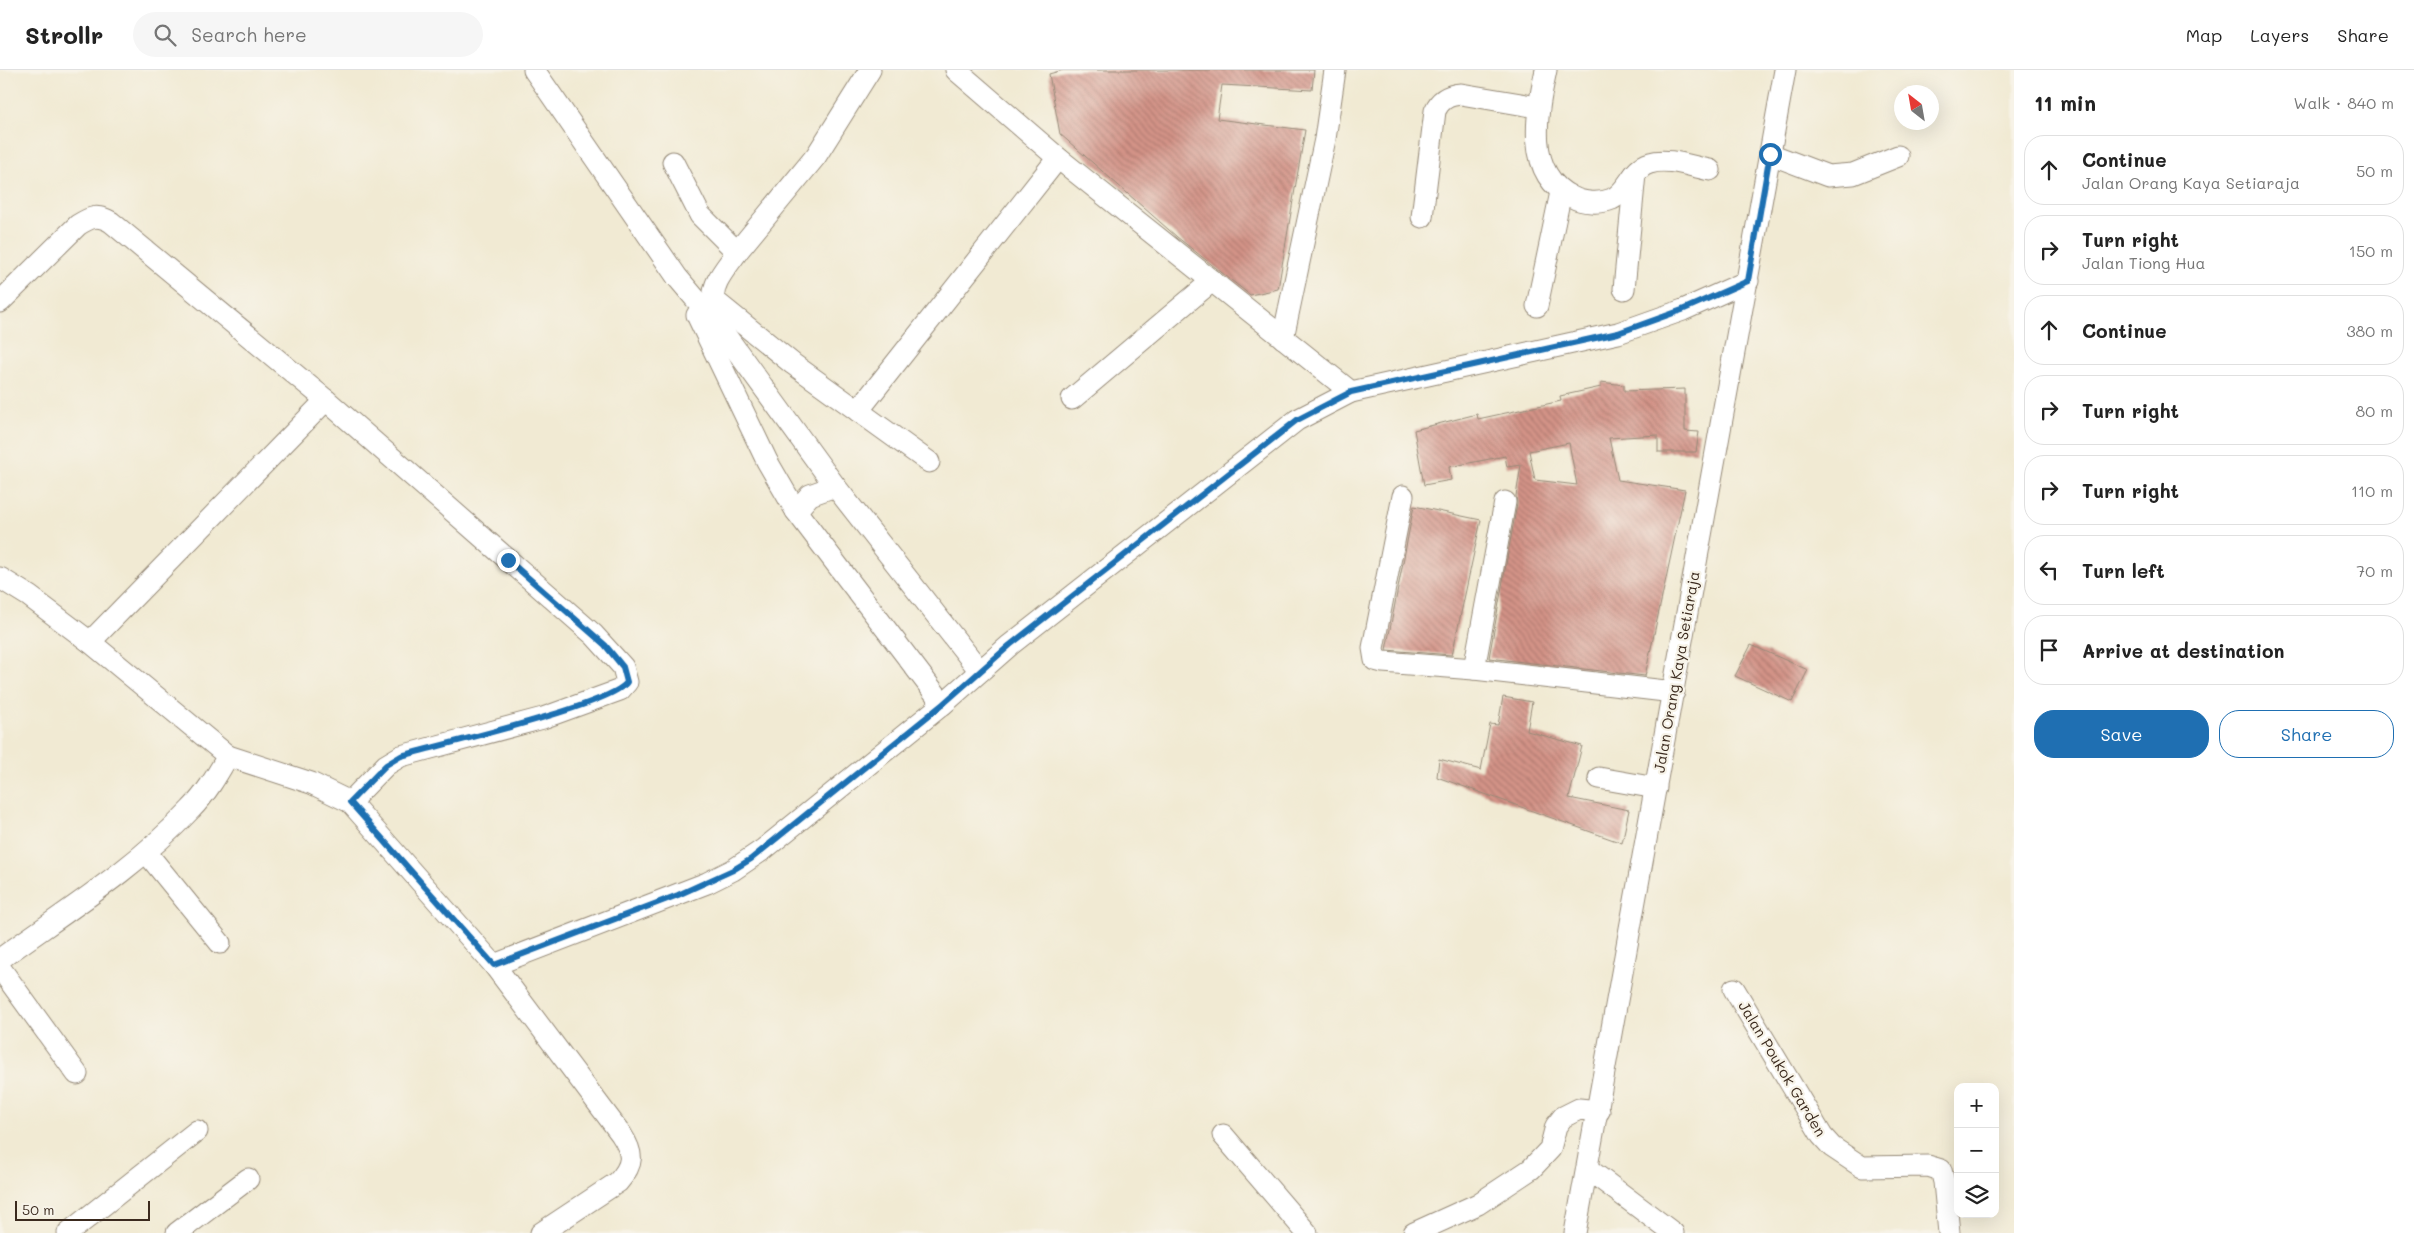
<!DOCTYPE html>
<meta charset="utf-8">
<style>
body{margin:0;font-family:Mali,sans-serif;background:#f6f6f6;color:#222}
.controls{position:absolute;right:15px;bottom:15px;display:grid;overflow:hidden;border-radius:10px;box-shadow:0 5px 20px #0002}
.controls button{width:45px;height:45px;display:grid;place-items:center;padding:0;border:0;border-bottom:1px solid #e0e0e0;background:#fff;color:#222;font:25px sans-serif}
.compass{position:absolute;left:1894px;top:15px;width:45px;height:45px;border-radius:50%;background:#fff;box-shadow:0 5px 20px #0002;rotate:329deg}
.scale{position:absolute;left:15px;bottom:12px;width:135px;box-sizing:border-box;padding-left:5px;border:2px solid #3b2a1e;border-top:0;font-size:14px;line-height:18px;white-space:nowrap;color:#3b2a1e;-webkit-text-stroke:4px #f7f3e8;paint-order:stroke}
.stop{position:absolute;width:15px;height:15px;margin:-11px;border:4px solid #1f6fb2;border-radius:50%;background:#fff}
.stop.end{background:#1f6fb2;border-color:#fff;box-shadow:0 1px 5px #0008}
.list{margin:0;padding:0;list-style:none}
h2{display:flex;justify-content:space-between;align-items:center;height:65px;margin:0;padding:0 20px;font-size:21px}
h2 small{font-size:16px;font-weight:400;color:#767676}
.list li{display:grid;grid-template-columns:32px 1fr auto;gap:15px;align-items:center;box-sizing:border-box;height:70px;margin:0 10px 10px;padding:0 10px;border:1px solid #e0e0e0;border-radius:20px}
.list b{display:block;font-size:19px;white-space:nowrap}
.list p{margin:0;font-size:16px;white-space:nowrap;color:#767676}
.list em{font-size:16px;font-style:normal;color:#767676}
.actions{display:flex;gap:10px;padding:15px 20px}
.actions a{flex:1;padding:11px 0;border:1px solid #1f6fb2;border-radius:20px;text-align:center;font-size:18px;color:#1f6fb2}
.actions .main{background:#1f6fb2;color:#fff}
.icon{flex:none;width:28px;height:28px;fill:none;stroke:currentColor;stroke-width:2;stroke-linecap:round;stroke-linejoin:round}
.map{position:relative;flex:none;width:2014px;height:1163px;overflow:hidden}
header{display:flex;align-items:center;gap:30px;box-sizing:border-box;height:70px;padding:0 25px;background:#fff;border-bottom:1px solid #e0e0e0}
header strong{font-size:24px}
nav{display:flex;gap:28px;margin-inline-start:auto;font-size:18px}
.search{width:350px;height:45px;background:#f6f6f6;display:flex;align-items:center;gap:12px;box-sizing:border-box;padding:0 18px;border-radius:28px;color:#767676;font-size:19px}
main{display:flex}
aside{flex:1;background:#fff}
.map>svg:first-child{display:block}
.building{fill:url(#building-back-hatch);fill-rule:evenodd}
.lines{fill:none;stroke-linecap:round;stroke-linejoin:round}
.minor-casing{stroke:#968a78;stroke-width:23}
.minor{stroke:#fff;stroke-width:21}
.route{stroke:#1f6fb2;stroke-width:6}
.labels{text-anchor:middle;stroke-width:4.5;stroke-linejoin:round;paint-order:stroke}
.street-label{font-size:15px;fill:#3b2a1e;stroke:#f7f3e8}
</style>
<header>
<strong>Strollr</strong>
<div class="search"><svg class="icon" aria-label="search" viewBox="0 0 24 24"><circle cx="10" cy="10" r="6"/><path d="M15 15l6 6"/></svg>Search here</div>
<nav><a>Map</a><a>Layers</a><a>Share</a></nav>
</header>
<main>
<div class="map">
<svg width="2014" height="1163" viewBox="0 0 2014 1163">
<defs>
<pattern id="building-back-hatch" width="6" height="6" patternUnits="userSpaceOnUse" patternTransform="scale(1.25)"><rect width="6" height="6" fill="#d39387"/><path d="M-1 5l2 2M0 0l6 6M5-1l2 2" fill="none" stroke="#ac786e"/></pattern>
</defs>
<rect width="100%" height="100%" fill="#f7f3e8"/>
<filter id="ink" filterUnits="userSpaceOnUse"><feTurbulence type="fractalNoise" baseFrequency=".02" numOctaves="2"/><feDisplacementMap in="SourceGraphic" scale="10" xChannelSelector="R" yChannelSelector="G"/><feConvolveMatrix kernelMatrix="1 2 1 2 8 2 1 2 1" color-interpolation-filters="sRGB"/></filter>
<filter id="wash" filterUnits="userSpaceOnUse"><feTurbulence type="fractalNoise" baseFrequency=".0096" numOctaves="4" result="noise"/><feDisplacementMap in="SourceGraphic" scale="20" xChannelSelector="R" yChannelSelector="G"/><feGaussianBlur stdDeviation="1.12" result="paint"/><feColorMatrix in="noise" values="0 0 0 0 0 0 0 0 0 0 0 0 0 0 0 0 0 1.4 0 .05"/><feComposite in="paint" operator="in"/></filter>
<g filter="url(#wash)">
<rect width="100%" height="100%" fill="#f1ead3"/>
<g id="blocks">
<g class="building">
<path d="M1063,0H1314L1312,20L1222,15L1217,49L1305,60L1278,219L1250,225L1177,167L1060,64L1049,4Z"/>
<path d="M1601,312L1624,315V321L1685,319V361L1699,362L1696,382H1658V365L1609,368L1618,410L1685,420L1645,606L1489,588L1517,434L1516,426L1521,395L1507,397L1505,386L1449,397L1451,410L1424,415L1414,360L1477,344L1478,349L1561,331L1560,326L1601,317ZM1569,373L1577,415L1535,410L1529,381Z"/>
<path d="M1414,436L1481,450L1452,585L1386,580Z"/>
<path d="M1751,575L1808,600L1792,632L1735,606Z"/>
<path d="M1503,627L1532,632L1527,661L1582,676L1569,728L1629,740L1622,773L1437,707L1439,689L1481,700L1490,654L1498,655Z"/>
</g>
</g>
</g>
<g filter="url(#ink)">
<use href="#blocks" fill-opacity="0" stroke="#968a78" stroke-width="1"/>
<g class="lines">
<g class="minor-casing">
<g id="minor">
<path d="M534,0L677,207L721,259L835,416L980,601"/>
<path d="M1546,0C1537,42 1524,104 1572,127C1583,133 1600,134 1612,129C1629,121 1632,98 1650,93C1668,87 1692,97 1710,100"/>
<path d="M1770,84L1828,106L1853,104L1898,86"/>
<path d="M673,92L700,145L737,182L816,86L870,0"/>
<path d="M1422,147L1435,41C1440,29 1449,25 1461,24L1538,37"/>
<path d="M737,182C728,196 709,215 715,231L793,294L929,392"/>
<path d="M1624,219L1635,104"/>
<path d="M0,232L78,155C91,147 97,144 111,152L326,330L594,565L623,597L627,612L620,620L543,648L401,686L386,695L350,732"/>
<path d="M1537,236L1561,122"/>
<path d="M697,245L767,391L796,441L943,634"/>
<path d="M1283,268L1325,69L1335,0"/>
<path d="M1351,322L1618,263L1683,240L1748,211"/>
<path d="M1072,329L1212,211"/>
<path d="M858,341L1058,88"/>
<path d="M1403,426L1373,578L1375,590L1383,592L1474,599L1674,622"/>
<path d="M796,441L810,425L835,416"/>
<path d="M0,508L29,526L90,572L228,686"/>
<path d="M90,572L326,330"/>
<path d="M1474,599L1505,432"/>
<path d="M1599,708L1656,718"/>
<path d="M146,782L220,873"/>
<path d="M0,889C65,842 136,798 191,739C206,724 217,705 228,686L311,713L350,732L494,895L707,813L733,800L764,779L943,634L1010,575L1297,350L1351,322L1058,88L956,0"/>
<path d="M494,895L621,1064C634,1084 634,1094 618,1112L541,1163"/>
<path d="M0,898L77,1004"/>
<path d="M1734,919L1822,1066L1832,1077L1862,1097L1928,1096L1941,1100L1944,1112L1949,1163"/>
<path d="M1223,1065L1307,1163"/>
<path d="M1588,1099L1673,1163"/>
<path d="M68,1163L197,1061"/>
<path d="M177,1163L248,1109"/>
<path d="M1414,1163L1478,1134L1531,1099L1550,1079L1556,1056L1563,1047L1579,1039L1599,1041"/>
<path d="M1575,1163L1785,0"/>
</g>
</g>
<use href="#minor" class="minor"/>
</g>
</g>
<g class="lines" filter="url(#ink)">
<path class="route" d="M508,490L605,575L623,597L627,612C613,635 436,676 401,686L386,695L350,732L494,895L678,825L733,800L751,789L943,634L1010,575L1297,350L1351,322L1618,263L1682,240L1748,211L1770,84"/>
</g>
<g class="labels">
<g class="street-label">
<text transform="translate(1677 602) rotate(-80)" y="5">Jalan Orang Kaya Setiaraja</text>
<text transform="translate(1782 999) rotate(59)" y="5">Jalan Poukok Garden</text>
</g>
</g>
</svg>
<div class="controls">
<button>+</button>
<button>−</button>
<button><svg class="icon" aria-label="layers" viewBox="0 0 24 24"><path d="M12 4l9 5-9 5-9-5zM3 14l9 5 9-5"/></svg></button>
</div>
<svg class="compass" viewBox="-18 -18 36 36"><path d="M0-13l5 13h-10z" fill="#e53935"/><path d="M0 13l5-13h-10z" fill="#767676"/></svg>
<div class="scale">50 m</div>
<div class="stop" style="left:1770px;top:84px"></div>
<div class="stop end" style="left:508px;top:490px"></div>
</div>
<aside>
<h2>11 min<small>Walk · 840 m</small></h2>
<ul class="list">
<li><svg class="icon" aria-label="ahead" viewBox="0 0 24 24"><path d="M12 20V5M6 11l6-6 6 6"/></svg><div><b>Continue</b><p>Jalan Orang Kaya Setiaraja</p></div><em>50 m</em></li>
<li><svg class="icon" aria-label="right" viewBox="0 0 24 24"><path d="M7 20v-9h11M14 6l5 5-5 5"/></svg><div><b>Turn right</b><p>Jalan Tiong Hua</p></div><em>150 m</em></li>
<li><svg class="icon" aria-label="ahead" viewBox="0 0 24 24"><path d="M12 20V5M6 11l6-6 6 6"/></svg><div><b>Continue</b></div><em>380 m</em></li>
<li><svg class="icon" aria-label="right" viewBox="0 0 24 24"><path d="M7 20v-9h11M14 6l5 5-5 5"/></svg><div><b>Turn right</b></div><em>80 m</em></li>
<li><svg class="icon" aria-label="right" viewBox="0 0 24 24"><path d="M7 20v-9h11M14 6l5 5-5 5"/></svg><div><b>Turn right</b></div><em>110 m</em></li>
<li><svg class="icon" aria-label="left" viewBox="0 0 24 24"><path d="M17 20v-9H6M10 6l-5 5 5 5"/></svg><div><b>Turn left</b></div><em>70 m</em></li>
<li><svg class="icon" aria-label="arrive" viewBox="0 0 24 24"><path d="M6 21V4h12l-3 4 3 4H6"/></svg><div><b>Arrive at destination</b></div></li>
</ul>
<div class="actions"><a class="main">Save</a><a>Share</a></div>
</aside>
</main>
